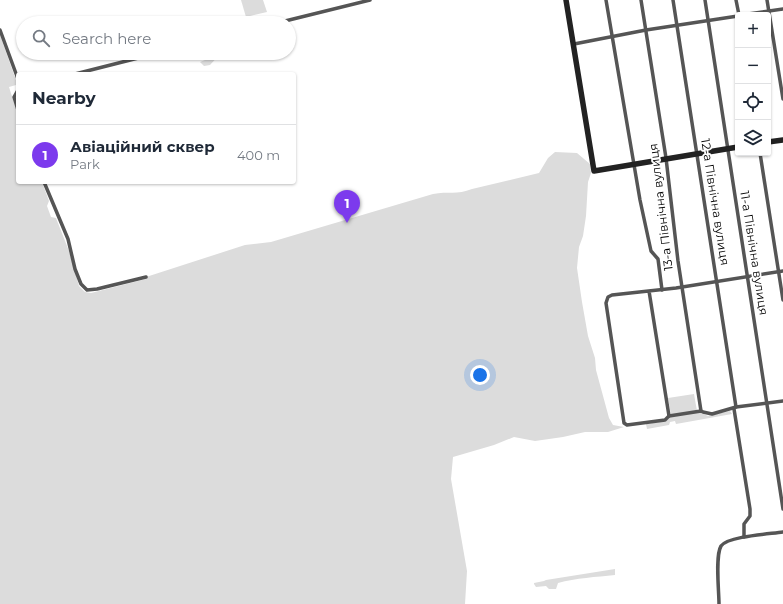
<!DOCTYPE html>
<meta charset="utf-8">
<style>
body{margin:0;font-family:Montserrat,sans-serif;background:#f2f2f3;color:#1f2937}
.controls{position:absolute;right:12px;top:12px;display:grid;overflow:hidden;border-radius:4px;box-shadow:0 1px 3px #0004}
.controls button{width:36px;height:36px;display:grid;place-items:center;padding:0;border:0;border-bottom:1px solid #e0e1e3;background:#fff;color:#1f2937;font:20px sans-serif}
.you{position:absolute;left:480px;top:375px;width:14px;height:14px;margin:-10px;border:3px solid #fff;border-radius:50%;background:#1a73e8;box-shadow:0 0 0 6px #1a73e833}
.badge{display:grid;place-items:center;width:26px;height:26px;border-radius:50%;background:#7c3aed;color:#fff;font-size:13px;font-weight:700}
.pin{position:absolute;translate:-50% -33px;filter:drop-shadow(0 1px 2px #0008)}
.pin::after{content:'';position:absolute;top:21px;width:14px;height:12px;background:inherit;clip-path:polygon(0 0,100% 0,50% 100%)}
.list{margin:0;padding:0;list-style:none}
h2{display:flex;justify-content:space-between;align-items:center;height:52px;margin:0;padding:0 16px;font-size:17px}
h2 small{font-size:13px;font-weight:400;color:#747a83}
.list li{display:grid;grid-template-columns:26px 1fr auto;gap:12px;align-items:center;box-sizing:border-box;height:60px;padding:0 16px;border-top:1px solid #e0e1e3}
.list b{display:block;font-size:15px;white-space:nowrap}
.list p{margin:0;font-size:13px;white-space:nowrap;color:#747a83}
.list em{font-size:13px;font-style:normal;color:#747a83}
.icon{flex:none;width:22px;height:22px;fill:none;stroke:currentColor;stroke-width:2;stroke-linecap:round;stroke-linejoin:round}
.map{position:relative;flex:none;width:783px;height:604px;overflow:hidden}
.search{position:absolute;background:#fff;box-shadow:0 1px 3px #0004;left:16px;top:16px;width:280px;height:44px;display:flex;align-items:center;gap:10px;box-sizing:border-box;padding:0 14px;border-radius:22px;color:#747a83;font-size:15px}
.panel{position:absolute;background:#fff;box-shadow:0 1px 3px #0004;left:16px;top:72px;width:280px;height:112px;border-radius:4px}
.map>svg:first-child{display:block}
.green{fill:#dcdcdc}
.lines{fill:none;stroke-linecap:round;stroke-linejoin:round}
.street{stroke:#555;stroke-width:3.5}
.secondary{stroke:#222;stroke-width:5.5}
.labels{text-anchor:middle;stroke-width:3.5;stroke-linejoin:round;paint-order:stroke}
.street-label{font-size:12px;fill:#000;stroke:#fff}
</style>
<div class="map">
<svg width="783" height="604" viewBox="0 0 783 604">
<rect width="100%" height="100%" fill="#fff"/>
<g class="green">
<path d="M241,0H263L267,12L246,17Z"/>
<path d="M0,35L17,83L16,85L9,87L18,115V182H42L49,201L47,206L51,217L56,218L69,251L79,286L85,292L91,293L146,279V277L245,245L271,242L433,194C448,191 457,195 472,189L539,173L548,158L555,152L577,153L590,164L591,173L588,182L586,216L583,236L579,247L577,268L582,302L588,336L595,358L596,370L609,418L613,425L624,427L608,432H585L563,437L535,441L514,437L494,445L453,457L451,479L467,571L465,604H0Z"/>
<path d="M212,53H221L210,65L204,66L200,62C205,60 211,59 212,53Z"/>
<path d="M694,394L697,411L671,415L668,398Z"/>
<path d="M730,411L732,414L676,424L675,421L670,422L669,425L647,429L646,424L666,421L671,417L699,412L708,416Z"/>
<path d="M615,569V575C596,577 576,578 558,583L556,589H549L546,586L536,587L534,584V583L544,581L546,580Z"/>
</g>
<g class="lines">
<g class="street">
<path d="M606,0L640,200L651,251L658,259L662,290"/>
<path d="M641,0L666,158L678,261L701,411"/>
<path d="M673,0L736,407"/>
<path d="M705,0L783,509"/>
<path d="M736,0L739,15"/>
<path d="M767,0L783,99"/>
<path d="M741,15L783,9"/>
<path d="M277,23L370,0"/>
<path d="M0,30L18,79"/>
<path d="M574,44L646,30L738,16"/>
<path d="M75,74L158,53"/>
<path d="M18,90L14,97L18,110"/>
<path d="M760,153L783,300"/>
<path d="M44,182L68,239L75,269L81,284L87,290L97,289L146,277"/>
<path d="M649,291L669,416L665,420L627,425L624,423L606,303L608,297L612,295L676,288L783,271"/>
<path d="M734,409L750,509V516L744,524V537"/>
<path d="M669,416L701,411L703,412L712,414L736,407L783,401"/>
<path d="M719,604C719,591 715,556 721,546C728,536 770,534 783,532"/>
</g>
<g class="secondary">
<path d="M566,0L594,171L738,147"/>
<path d="M768,142L783,140"/>
</g>
</g>
<g class="labels">
<g class="street-label">
<text transform="translate(715 202) rotate(81)" y="4">12-а Північна вулиця</text>
<text transform="translate(661 207) rotate(-97)" y="4">13-а Північна вулиця</text>
<text transform="translate(754 253) rotate(81)" y="4">11-а Північна вулиця</text>
</g>
</g>
</svg>
<div class="controls">
<button>+</button>
<button>−</button>
<button><svg class="icon" aria-label="locate" viewBox="0 0 24 24"><circle cx="12" cy="12" r="6"/><path d="M12 2v4M12 18v4M2 12h4M18 12h4"/></svg></button>
<button><svg class="icon" aria-label="layers" viewBox="0 0 24 24"><path d="M12 4l9 5-9 5-9-5zM3 14l9 5 9-5"/></svg></button>
</div>
<div class="you"></div>
<div class="pin badge" style="left:347px;top:223px">1</div>
<div class="search"><svg class="icon" aria-label="search" viewBox="0 0 24 24"><circle cx="10" cy="10" r="6"/><path d="M15 15l6 6"/></svg>Search here</div>
<section class="panel">
<h2>Nearby<small></small></h2>
<ul class="list">
<li><span class="badge">1</span><div><b>Авіаційний сквер</b><p>Park</p></div><em>400 m</em></li>
</ul>
</section>
</div>
